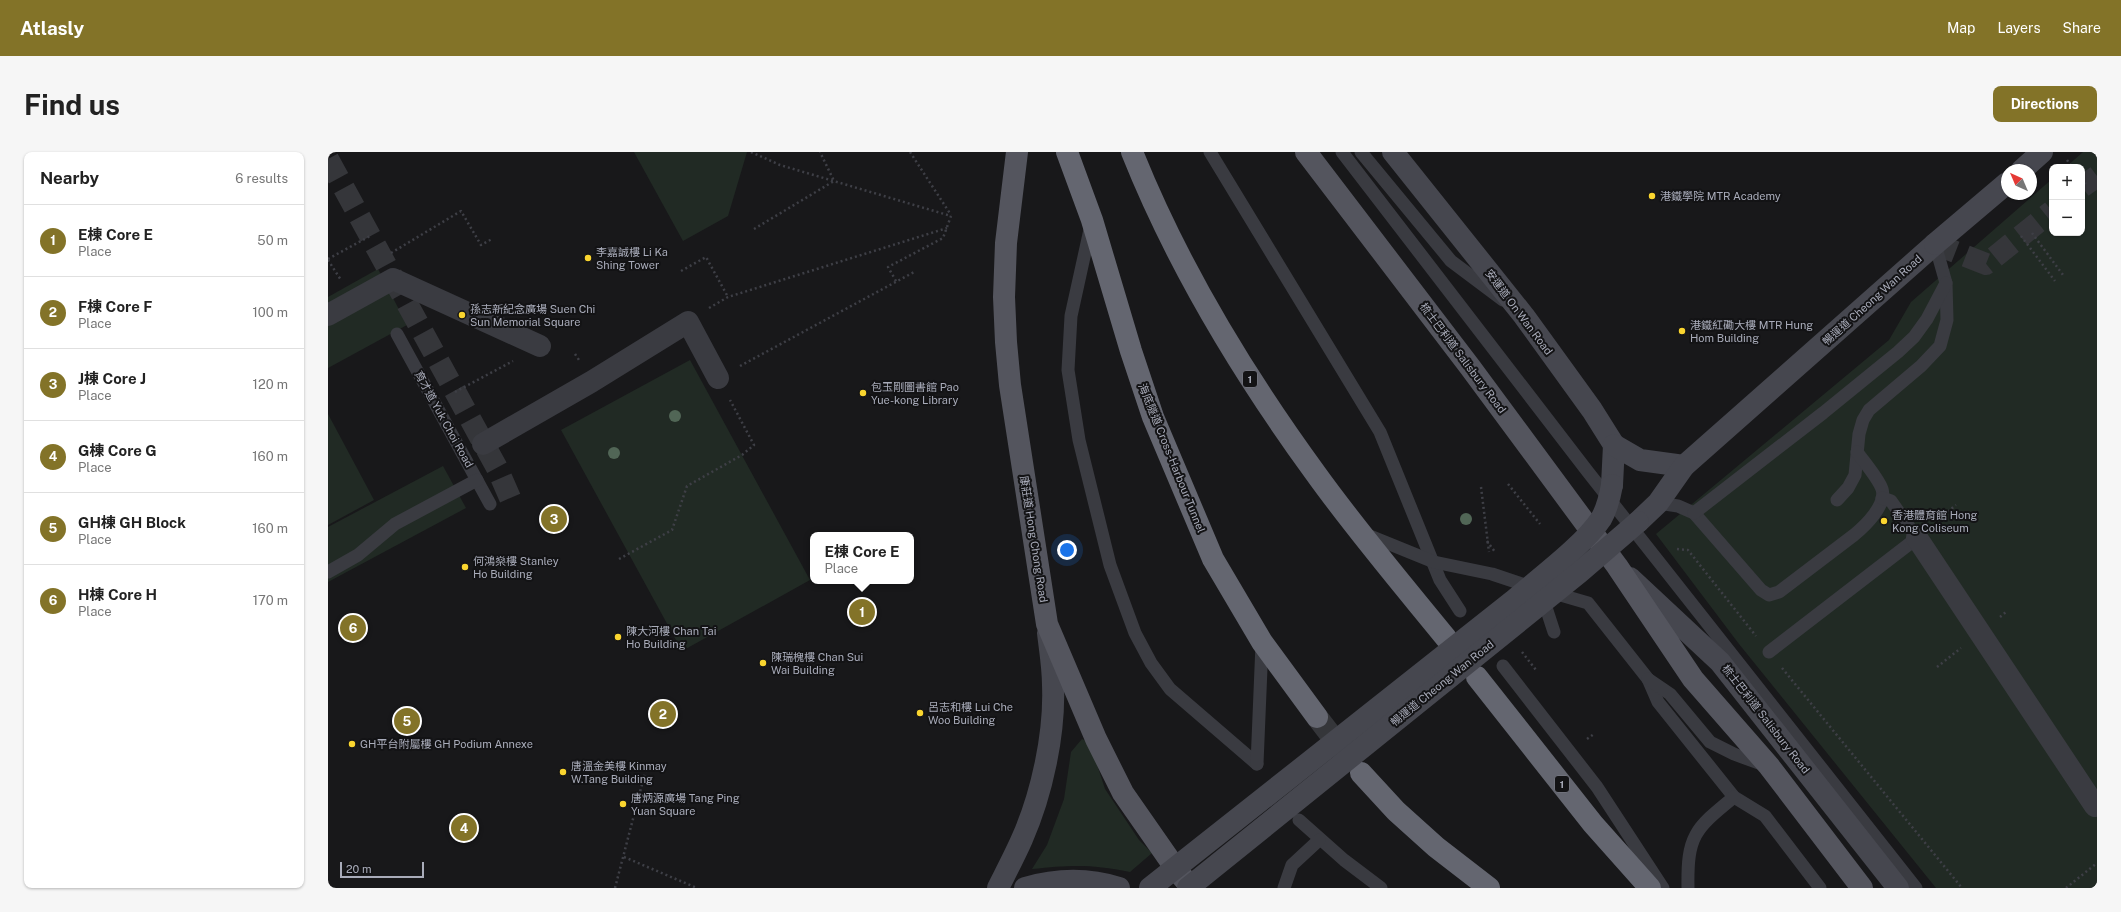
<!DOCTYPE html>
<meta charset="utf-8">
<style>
body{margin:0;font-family:"Public Sans","Noto Sans TC",sans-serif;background:#f6f6f6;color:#222}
.controls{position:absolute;right:12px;top:12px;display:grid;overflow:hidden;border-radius:8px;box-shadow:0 1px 3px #0004}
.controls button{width:36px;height:36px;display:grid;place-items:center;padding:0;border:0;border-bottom:1px solid #e0e0e0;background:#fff;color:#222;font:20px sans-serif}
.compass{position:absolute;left:1673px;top:12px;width:36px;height:36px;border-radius:50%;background:#fff;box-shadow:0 1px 3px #0004;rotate:316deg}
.scale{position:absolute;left:12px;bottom:10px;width:84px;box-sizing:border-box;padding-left:4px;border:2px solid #a9acba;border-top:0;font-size:11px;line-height:14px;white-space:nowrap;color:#a9acba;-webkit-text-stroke:3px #131315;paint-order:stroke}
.you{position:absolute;left:739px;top:398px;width:14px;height:14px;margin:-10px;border:3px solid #fff;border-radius:50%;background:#1a73e8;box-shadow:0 0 0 6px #1a73e833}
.badge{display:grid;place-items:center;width:26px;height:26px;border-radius:50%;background:#837328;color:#fff;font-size:13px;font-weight:700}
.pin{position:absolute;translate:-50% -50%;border:2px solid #fff;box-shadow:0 1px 4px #0006}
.popup{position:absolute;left:482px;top:380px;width:104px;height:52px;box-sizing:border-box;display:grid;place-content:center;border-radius:8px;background:#fff;filter:drop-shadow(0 1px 3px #0005);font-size:13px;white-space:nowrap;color:#767676}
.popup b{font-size:15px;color:#222}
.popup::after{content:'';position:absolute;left:50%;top:100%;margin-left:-8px;border:8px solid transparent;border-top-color:#fff}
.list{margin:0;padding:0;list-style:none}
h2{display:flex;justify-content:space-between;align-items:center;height:52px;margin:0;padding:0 16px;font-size:17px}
h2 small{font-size:13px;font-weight:400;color:#767676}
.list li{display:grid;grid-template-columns:26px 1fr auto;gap:12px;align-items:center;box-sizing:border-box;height:72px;padding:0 16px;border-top:1px solid #e0e0e0}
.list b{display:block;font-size:15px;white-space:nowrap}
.list p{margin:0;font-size:13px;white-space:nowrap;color:#767676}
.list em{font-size:13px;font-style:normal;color:#767676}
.map{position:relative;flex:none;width:1769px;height:736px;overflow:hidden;border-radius:8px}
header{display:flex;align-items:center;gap:24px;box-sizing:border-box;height:56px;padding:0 20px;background:#837328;color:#fff}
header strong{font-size:19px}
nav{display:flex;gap:22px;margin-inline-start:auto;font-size:14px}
.intro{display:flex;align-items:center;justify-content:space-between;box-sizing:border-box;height:96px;padding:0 24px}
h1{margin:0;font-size:28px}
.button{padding:10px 18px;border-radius:8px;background:#837328;color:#fff;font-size:14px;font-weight:700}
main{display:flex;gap:24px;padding:0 24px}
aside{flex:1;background:#fff;border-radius:8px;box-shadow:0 1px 3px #0004}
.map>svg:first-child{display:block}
.green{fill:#212a24}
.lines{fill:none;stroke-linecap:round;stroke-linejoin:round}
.street-tunnel{stroke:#35363a;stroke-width:22;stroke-dasharray:22 11;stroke-linecap:butt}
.highway-tunnel{stroke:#35363a;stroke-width:22;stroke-dasharray:22 11;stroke-linecap:butt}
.path{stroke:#3e3f46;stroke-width:2.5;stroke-dasharray:2 3;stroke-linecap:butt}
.lane{stroke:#3a3b41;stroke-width:13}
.street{stroke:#3a3b41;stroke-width:22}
.secondary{stroke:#46474f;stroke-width:22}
.primary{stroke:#54555e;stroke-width:22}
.highway{stroke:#646670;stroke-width:22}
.secondary-bridge{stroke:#46474f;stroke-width:22}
.tree{fill:#516656}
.poi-dot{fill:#fad52f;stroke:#131315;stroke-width:1.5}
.labels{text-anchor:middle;stroke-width:4;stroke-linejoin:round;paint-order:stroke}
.shield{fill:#131315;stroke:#7c7e88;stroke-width:1}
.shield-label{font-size:10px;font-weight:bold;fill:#a9acba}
.poi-label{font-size:11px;fill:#a9acba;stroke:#131315;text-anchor:start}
.street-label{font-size:11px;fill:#a9acba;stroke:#131315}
</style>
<header>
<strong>Atlasly</strong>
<nav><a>Map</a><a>Layers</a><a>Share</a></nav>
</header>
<div class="intro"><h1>Find us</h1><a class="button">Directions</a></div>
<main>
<aside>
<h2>Nearby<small>6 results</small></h2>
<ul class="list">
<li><span class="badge">1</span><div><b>E棟 Core E</b><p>Place</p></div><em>50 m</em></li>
<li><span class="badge">2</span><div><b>F棟 Core F</b><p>Place</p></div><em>100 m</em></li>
<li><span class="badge">3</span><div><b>J棟 Core J</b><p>Place</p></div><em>120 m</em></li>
<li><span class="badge">4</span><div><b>G棟 Core G</b><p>Place</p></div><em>160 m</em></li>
<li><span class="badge">5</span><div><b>GH棟 GH Block</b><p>Place</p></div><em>160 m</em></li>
<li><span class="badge">6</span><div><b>H棟 Core H</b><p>Place</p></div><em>170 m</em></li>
</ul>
</aside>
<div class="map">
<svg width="1769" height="736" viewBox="0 0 1769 736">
<rect width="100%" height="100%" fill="#18181a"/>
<g class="green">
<path d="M306,0H419L400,64L355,89Z"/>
<path d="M1755,0H1769V736H1608L1411,492L1328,382L1561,188L1583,150L1724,27V81H1754V15H1738Z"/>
<path d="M50,117L79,173L0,216V145Z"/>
<path d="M362,208L482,428L354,499L233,278Z"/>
<path d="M0,262L46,348L0,373Z"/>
<path d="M115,314L138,356L0,430V375Z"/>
<path d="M754,587L762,591L777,637L811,688L824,701L802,720C764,712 742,713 704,717L719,693L736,647L743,600Z"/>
</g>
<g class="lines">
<g class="street-tunnel">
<path d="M0,7L169,316L183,348"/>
<path d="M1754,35L1769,24"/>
<path d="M1607,92L1658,112L1724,59"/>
</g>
<path class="highway-tunnel" d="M989,565L1019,604"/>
<g class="path">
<path d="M423,0L452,13L623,64"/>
<path d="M582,0L623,63"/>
<path d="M1739,8L1744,15"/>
<path d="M1754,27L1758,32"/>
<path d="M426,77L506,29L492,0"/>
<path d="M1704,81L1735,123"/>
<path d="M1693,84L1727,129"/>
<path d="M63,101L133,59L153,93L164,87"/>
<path d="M0,107L42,84"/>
<path d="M0,108L13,128"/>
<path d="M353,119L378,105L400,145"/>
<path d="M568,129L560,115L615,86L623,64"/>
<path d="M381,156L400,145L619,76"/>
<path d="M247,202L251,208"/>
<path d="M412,214L588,119"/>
<path d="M127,240L185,209"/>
<path d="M1180,332L1212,372"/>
<path d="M1153,335L1161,400"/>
<path d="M1608,369L1628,353"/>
<path d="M1159,389L1167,400"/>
<path d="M1349,397L1360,398L1428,484"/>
<path d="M291,407L344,378L359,334L414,303L426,293L402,248"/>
<path d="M1672,465L1678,460"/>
<path d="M1194,500L1208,518"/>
<path d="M1609,515L1633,496"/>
<path d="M1454,516L1634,736"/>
<path d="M1259,587L1266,582"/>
<path d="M296,705L369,736"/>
<path d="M287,736L318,617"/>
<path d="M1738,736L1769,711"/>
</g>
<g class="lane">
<path d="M882,0L1052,280L1112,428L1132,459"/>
<path d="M1014,0L1260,320L1588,736"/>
<path d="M1033,0L1123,109L1175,148"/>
<path d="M763,73L743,164L740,218L751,288L782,413L807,481L823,511L842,537L929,612"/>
<path d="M69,182L162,352"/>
<path d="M1509,348L1520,336L1527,323L1531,282L1535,268L1541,258L1593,214L1612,194L1619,168L1618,131L1607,92"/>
<path d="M1330,351L1350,354L1366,361L1433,438L1441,443L1451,440L1526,383C1537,374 1559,353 1554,337C1550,326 1536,310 1529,300"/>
<path d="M1366,361L1495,261L1570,200L1586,185L1599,167L1618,131"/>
<path d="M1037,382L1106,410L1164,422L1206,436"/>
<path d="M0,420L30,403L67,372L149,328"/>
<path d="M1226,480L1212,437L1260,451L1320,527L1330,550L1406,645L1437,664L1492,736"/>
<path d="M1441,500L1589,386L1563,349L1554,346"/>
<path d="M1175,514L1269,635L1335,736"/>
<path d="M1320,527L1342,542L1382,590L1406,602L1436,613"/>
<path d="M929,612L934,492"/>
<path d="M971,668L1016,708L1053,736"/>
<path d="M956,736L964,713L991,688"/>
<path d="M1360,736C1359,683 1367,677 1406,645"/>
</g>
<g class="street">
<path d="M0,163L65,127L212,194"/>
<path d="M155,292L263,230L360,170L390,226"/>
<path d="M1589,386L1767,654L1769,653"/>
</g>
<g class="secondary">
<path d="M1065,0L1196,164L1264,258L1286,293L1284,333"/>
<path d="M1286,293L1312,308L1356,314"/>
<path d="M1310,370L1330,351L1356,314L1607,92"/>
<path d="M1302,426L1392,510L1570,736"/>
<path d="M670,736C678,720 687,703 694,687C714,642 727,581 725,533C725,516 722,498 720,481"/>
<path d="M697,736C728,727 760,726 791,736"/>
</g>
<g class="primary">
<path d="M689,0L678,91L676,145L678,190L682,233L719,472L768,587L795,641L850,720L864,736"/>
<path d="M978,0L1142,215L1289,414L1365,527L1441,614L1534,736"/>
</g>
<g class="highway">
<path d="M739,0L764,68L803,199L825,265L885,407L934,490L989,565"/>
<path d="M804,0C850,115 915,222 988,322C1029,379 1074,432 1118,486"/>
<path d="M1149,525L1265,672L1322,736"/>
<path d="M1033,621L1068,659L1108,695L1161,736"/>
</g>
<g class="secondary-bridge">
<path d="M1694,18L1714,0"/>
<path d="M1607,92L1679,31"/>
<path d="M822,736L1185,449C1210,427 1255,394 1273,367C1279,357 1282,344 1284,333"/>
<path d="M860,736L1252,420L1310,370"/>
</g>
</g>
<g class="tree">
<circle cx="347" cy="264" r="6"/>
<circle cx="286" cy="301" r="6"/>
<circle cx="1138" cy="367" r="6"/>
</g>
<g class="poi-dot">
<circle cx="1324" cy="44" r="4"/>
<circle cx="260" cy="106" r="4"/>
<circle cx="134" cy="163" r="4"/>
<circle cx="1354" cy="179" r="4"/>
<circle cx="535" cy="241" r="4"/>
<circle cx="1556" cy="369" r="4"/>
<circle cx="137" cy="415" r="4"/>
<circle cx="290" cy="485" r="4"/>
<circle cx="435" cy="511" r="4"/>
<circle cx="592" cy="561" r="4"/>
<circle cx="24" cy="592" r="4"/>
<circle cx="235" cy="620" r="4"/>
<circle cx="295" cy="652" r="4"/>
</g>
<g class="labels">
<g class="shield">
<rect x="915" y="219" width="14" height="16" rx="3"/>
<rect x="1227" y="624" width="14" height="16" rx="3"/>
</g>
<g class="shield-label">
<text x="922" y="231">1</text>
<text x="1234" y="636">1</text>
</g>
<g class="poi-label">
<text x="1332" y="48">港鐵學院 MTR Academy</text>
<text x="268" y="104">李嘉誠樓 Li Ka<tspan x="268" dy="13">Shing Tower</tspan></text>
<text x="142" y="161">孫志新紀念廣場 Suen Chi<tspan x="142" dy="13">Sun Memorial Square</tspan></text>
<text x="1362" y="177">港鐵紅磡大樓 MTR Hung<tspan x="1362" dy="13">Hom Building</tspan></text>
<text x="543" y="239">包玉剛圖書館 Pao<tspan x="543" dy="13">Yue-kong Library</tspan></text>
<text x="1564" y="367">香港體育館 Hong<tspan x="1564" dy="13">Kong Coliseum</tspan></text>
<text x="145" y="413">何鴻燊樓 Stanley<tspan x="145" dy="13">Ho Building</tspan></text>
<text x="298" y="483">陳大河樓 Chan Tai<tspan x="298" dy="13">Ho Building</tspan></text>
<text x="443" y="509">陳瑞槐樓 Chan Sui<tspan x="443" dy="13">Wai Building</tspan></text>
<text x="600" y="559">呂志和樓 Lui Che<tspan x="600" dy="13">Woo Building</tspan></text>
<text x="32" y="596">GH平台附屬樓 GH Podium Annexe</text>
<text x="243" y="618">唐溫金美樓 Kinmay<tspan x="243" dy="13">W.Tang Building</tspan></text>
<text x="303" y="650">唐炳源廣場 Tang Ping<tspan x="303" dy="13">Yuan Square</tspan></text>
</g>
<g class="street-label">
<text transform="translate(1544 148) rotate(-42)" y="4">暢運道 Cheong Wan Road</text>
<text transform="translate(1191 160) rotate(53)" y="4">安運道 On Wan Road</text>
<text transform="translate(1135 206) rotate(53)" y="4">梳士巴利道 Salisbury Road</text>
<text transform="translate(116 267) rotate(61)" y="4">育才道 Yuk Choi Road</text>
<text transform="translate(844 306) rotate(68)" y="4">海底隧道 Cross-Harbour Tunnel</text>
<text transform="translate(706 387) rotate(81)" y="4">康莊道 Hong Chong Road</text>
<text transform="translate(1114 531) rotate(-39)" y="4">暢運道 Cheong Wan Road</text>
<text transform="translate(1438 567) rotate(52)" y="4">梳士巴利道 Salisbury Road</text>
</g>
</g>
</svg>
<div class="controls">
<button>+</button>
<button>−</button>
</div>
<svg class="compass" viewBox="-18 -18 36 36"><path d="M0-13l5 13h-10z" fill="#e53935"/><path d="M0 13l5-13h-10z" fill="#767676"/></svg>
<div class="scale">20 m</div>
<div class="you"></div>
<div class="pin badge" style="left:534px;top:460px">1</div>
<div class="popup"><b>E棟 Core E</b>Place</div>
<div class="pin badge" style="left:335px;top:562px">2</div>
<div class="pin badge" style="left:226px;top:367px">3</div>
<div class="pin badge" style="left:136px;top:676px">4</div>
<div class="pin badge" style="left:79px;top:569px">5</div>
<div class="pin badge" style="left:25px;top:476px">6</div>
</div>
</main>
